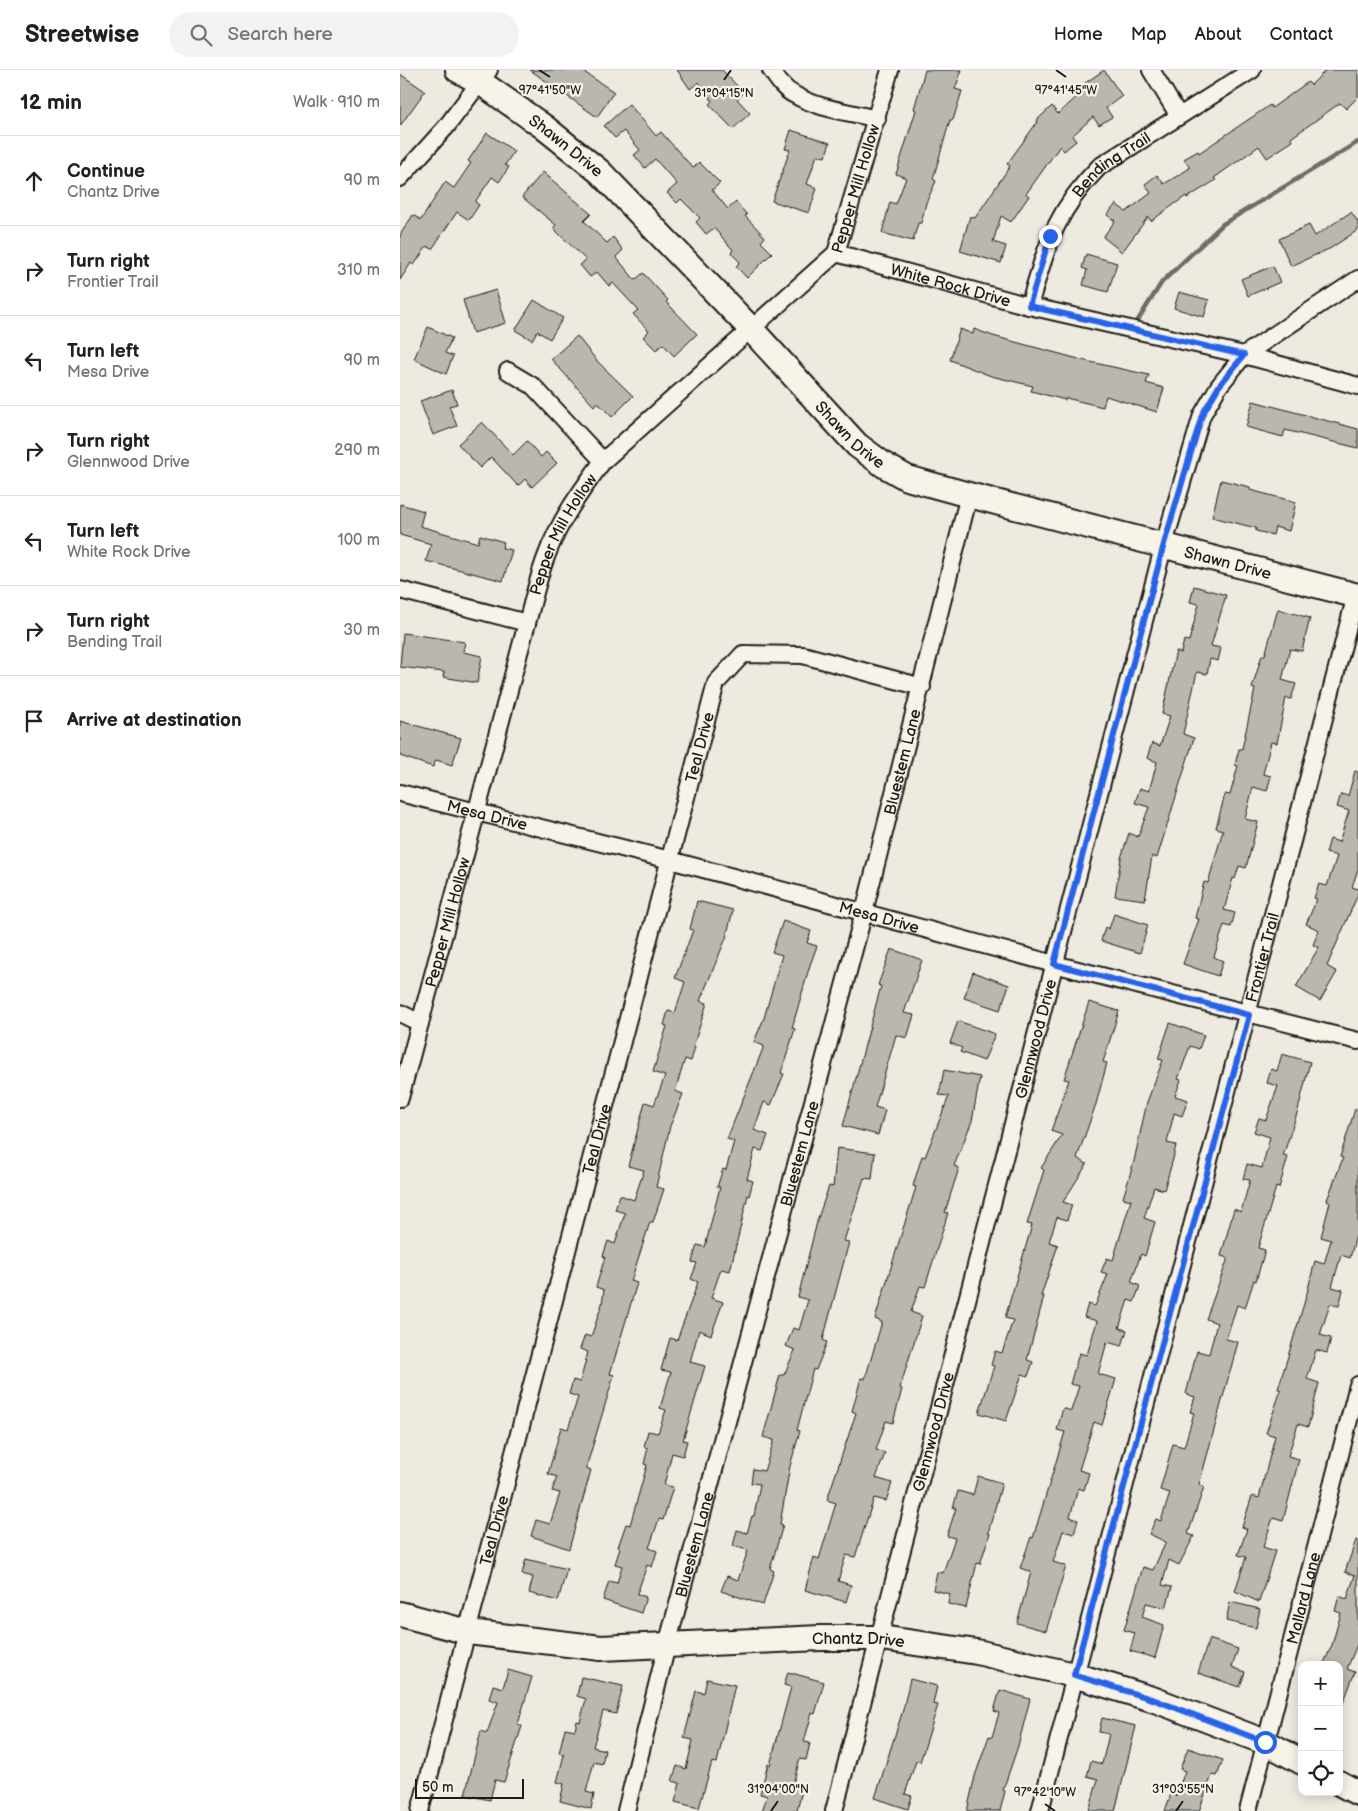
<!DOCTYPE html>
<meta charset="utf-8">
<style>
body{margin:0;font-family:"Balsamiq Sans",sans-serif;background:#f2f2f2;color:#202124}
.controls{position:absolute;right:15px;bottom:15px;display:grid;overflow:hidden;border-radius:10px;box-shadow:0 2px 12px #0003}
.controls button{width:45px;height:45px;display:grid;place-items:center;padding:0;border:0;border-bottom:1px solid #e0e0e0;background:#fff;color:#202124;font:25px sans-serif}
.scale{position:absolute;left:15px;bottom:12px;width:109px;box-sizing:border-box;padding-left:5px;border:2px solid #1c1c1c;border-top:0;font-size:14px;line-height:18px;white-space:nowrap;color:#1c1c1c;-webkit-text-stroke:4px #f7f3e8;paint-order:stroke}
.stop{position:absolute;width:15px;height:15px;margin:-11px;border:4px solid #2563eb;border-radius:50%;background:#fff}
.stop.end{background:#2563eb;border-color:#fff;box-shadow:0 1px 5px #0008}
.list{margin:0;padding:0;list-style:none}
h2{display:flex;justify-content:space-between;align-items:center;height:65px;margin:0;padding:0 20px;font-size:21px}
h2 small{font-size:16px;font-weight:400;color:#757577}
.list li{display:grid;grid-template-columns:32px 1fr auto;gap:15px;align-items:center;box-sizing:border-box;height:90px;padding:0 20px;border-top:1px solid #e0e0e0}
.list b{display:block;font-size:19px;white-space:nowrap}
.list p{margin:0;font-size:16px;white-space:nowrap;color:#757577}
.list em{font-size:16px;font-style:normal;color:#757577}
.icon{flex:none;width:28px;height:28px;fill:none;stroke:currentColor;stroke-width:2;stroke-linecap:round;stroke-linejoin:round}
.map{position:relative;flex:none;width:958px;height:1741px;overflow:hidden}
header{display:flex;align-items:center;gap:30px;box-sizing:border-box;height:70px;padding:0 25px;background:#fff;border-bottom:1px solid #e0e0e0}
header strong{font-size:24px}
nav{display:flex;gap:28px;margin-inline-start:auto;font-size:18px}
.search{width:350px;height:45px;background:#f2f2f2;display:flex;align-items:center;gap:12px;box-sizing:border-box;padding:0 18px;border-radius:28px;color:#757577;font-size:19px}
main{display:flex}
aside{flex:1;background:#fff}
.map>svg:first-child{display:block}
.lines{fill:none;stroke-linecap:round;stroke-linejoin:round}
.stream{stroke:#6f6d69;stroke-width:4.5}
.building{fill:#bab7af;stroke:#1c1c1c}
.street-casing{stroke:#1c1c1c;stroke-width:20}
.secondary-casing{stroke:#1c1c1c;stroke-width:28}
.street{stroke:#f7f3e8;stroke-width:16}
.secondary{stroke:#f7f3e8;stroke-width:24}
.route{stroke:#2563eb;stroke-width:6}
.ticks{fill:none;stroke:#1c1c1c;stroke-width:2}
.labels{text-anchor:middle;stroke-width:4.5;stroke-linejoin:round;paint-order:stroke}
.street-label{font-size:16px;fill:#1c1c1c;stroke:#f7f3e8}
.ticks-label{font-size:12px;text-anchor:middle;fill:#1c1c1c;stroke:#f7f3e8;stroke-width:4.5;stroke-linejoin:round;paint-order:stroke}
</style>
<header>
<strong>Streetwise</strong>
<div class="search"><svg class="icon" aria-label="search" viewBox="0 0 24 24"><circle cx="10" cy="10" r="6"/><path d="M15 15l6 6"/></svg>Search here</div>
<nav><a>Home</a><a>Map</a><a>About</a><a>Contact</a></nav>
</header>
<main>
<aside>
<h2>12 min<small>Walk · 910 m</small></h2>
<ul class="list">
<li><svg class="icon" aria-label="ahead" viewBox="0 0 24 24"><path d="M12 20V5M6 11l6-6 6 6"/></svg><div><b>Continue</b><p>Chantz Drive</p></div><em>90 m</em></li>
<li><svg class="icon" aria-label="right" viewBox="0 0 24 24"><path d="M7 20v-9h11M14 6l5 5-5 5"/></svg><div><b>Turn right</b><p>Frontier Trail</p></div><em>310 m</em></li>
<li><svg class="icon" aria-label="left" viewBox="0 0 24 24"><path d="M17 20v-9H6M10 6l-5 5 5 5"/></svg><div><b>Turn left</b><p>Mesa Drive</p></div><em>90 m</em></li>
<li><svg class="icon" aria-label="right" viewBox="0 0 24 24"><path d="M7 20v-9h11M14 6l5 5-5 5"/></svg><div><b>Turn right</b><p>Glennwood Drive</p></div><em>290 m</em></li>
<li><svg class="icon" aria-label="left" viewBox="0 0 24 24"><path d="M17 20v-9H6M10 6l-5 5 5 5"/></svg><div><b>Turn left</b><p>White Rock Drive</p></div><em>100 m</em></li>
<li><svg class="icon" aria-label="right" viewBox="0 0 24 24"><path d="M7 20v-9h11M14 6l5 5-5 5"/></svg><div><b>Turn right</b><p>Bending Trail</p></div><em>30 m</em></li>
<li><svg class="icon" aria-label="arrive" viewBox="0 0 24 24"><path d="M6 21V4h12l-3 4 3 4H6"/></svg><div><b>Arrive at destination</b></div></li>
</ul>
</aside>
<div class="map">
<svg width="958" height="1741" viewBox="0 0 958 1741">
<rect width="100%" height="100%" fill="#eeeae0"/>
<filter id="ink" filterUnits="userSpaceOnUse"><feTurbulence type="fractalNoise" baseFrequency=".02" numOctaves="2"/><feDisplacementMap in="SourceGraphic" scale="10" xChannelSelector="R" yChannelSelector="G"/><feConvolveMatrix kernelMatrix="1 2 1 2 8 2 1 2 1" color-interpolation-filters="sRGB"/></filter>
<g filter="url(#ink)">
<g class="lines">
<path class="stream" d="M738,250L762,212L823,154L958,72"/>
</g>
<g class="building">
<path d="M130,0H181L214,22L197,47Z"/>
<path d="M277,0H322L344,23L337,29L350,43L333,59L309,34L312,31L299,12L290,19Z"/>
<path d="M525,0H562L555,19L562,21L553,50H550L533,109L536,111L526,133L521,153H518L513,171L482,163L490,132L496,134L506,108L496,104L516,40L514,39Z"/>
<path d="M704,0L722,26L706,38L712,47L699,55L693,47L672,66L676,71L664,81L660,76L626,124L629,126L611,152L601,146L593,172L606,176L601,193L560,181L570,146L575,148L610,96L607,94L638,51L637,50L652,36L658,44L679,25L675,20Z"/>
<path d="M926,0H958V27L946,39L940,33L891,68L893,71L867,88L859,76L814,108L816,110L787,128L786,126L751,151L748,147L722,182L703,167L715,151L707,145L716,134L726,142L751,123L745,114L757,105L764,114L790,98L784,89L798,81L799,83L870,35L872,38L908,12L911,15Z"/>
<path d="M0,4L25,21L0,56Z"/>
<path d="M229,34L256,66L261,62L293,98L299,92L320,113L312,120L328,139L336,132L347,145L345,146L365,167L361,172L372,183L347,208L336,196L340,192L331,183L333,180L314,158L306,164L296,152L300,148L281,129L277,133L267,123L277,114L255,89L245,98L234,85L240,80L224,61L215,68L204,56Z"/>
<path d="M391,60L430,73L425,87L417,85L407,114L417,118L409,143L372,131L390,80L385,79Z"/>
<path d="M87,63L114,81L105,95L109,97L99,112L92,107L75,132L79,135L69,150L57,142L32,179L27,176L14,195L11,193L0,210V165L13,145L21,150L45,112L54,118L71,93L68,91Z"/>
<path d="M143,102L191,144L184,151L207,173L213,167L223,180L216,187L235,210L243,203L268,230L266,232L297,264L274,286L263,274L256,280L243,267L249,261L233,244L238,240L213,213L209,216L197,202L190,207L180,195L186,190L153,158L156,155L122,127Z"/>
<path d="M951,142L958,152V160L931,178L891,196L879,169L909,155L915,166Z"/>
<path d="M686,184L717,193L708,222L683,215L687,200L682,198Z"/>
<path d="M873,196L880,212L848,226L841,209Z"/>
<path d="M96,220L106,253L73,263L63,230Z"/>
<path d="M779,222L809,230L804,247L774,238Z"/>
<path d="M134,230L163,248L150,269L137,261L132,270L115,260Z"/>
<path d="M28,257L52,268L45,283L53,286L46,304L14,289Z"/>
<path d="M560,259L573,264L574,259L593,266L686,291L749,305L746,313L764,318L757,342L706,326L703,337L666,328L665,330L631,321L633,316L591,306L550,290Z"/>
<path d="M177,266L197,291L233,326L212,347L197,332L194,336L151,289Z"/>
<path d="M52,320L57,334L49,336L57,356L33,365L20,331Z"/>
<path d="M853,331L958,359V378L885,360L883,367L846,357Z"/>
<path d="M82,352L113,385L127,371L141,387L146,382L157,393L132,417L125,409L118,416L91,387L80,398L58,374Z"/>
<path d="M821,410L850,417V420L896,432L889,461L875,457L873,465L856,461V458L812,447Z"/>
<path d="M0,434L24,441L20,456L78,473L80,465L104,472L102,478L112,480L103,511L26,491L31,474L0,465Z"/>
<path d="M794,516L826,525L811,576L821,578L818,591L810,589L807,604L797,602L783,664L794,668L757,788L752,786L745,830L715,826L721,788L729,763L738,767L749,737L735,733L740,718L749,721L757,692L747,688L752,673L760,676L770,646L762,644L776,581L781,583L784,570L789,571L799,534L790,532Z"/>
<path d="M878,539L910,548L902,581L890,579L882,610L896,614L891,629L886,628L877,673L871,672L863,704L871,706L867,721L853,717L845,749L858,752L846,798L839,796L835,809L833,808L824,840L835,843L831,857L824,855L814,887L823,891L818,906L783,894L799,849L795,848L804,812L808,813L823,760L816,758L825,724L830,725L838,696L835,695L839,679H842L855,619L852,618L862,585H865Z"/>
<path d="M3,563L65,572L63,582L82,586L77,613L43,607L44,602L0,597Z"/>
<path d="M0,651L61,668L52,695L36,690L33,697L0,686Z"/>
<path d="M955,701L958,702V799L952,817L958,819V824L927,896L937,902L920,931L896,917L919,877L913,875L919,860L906,854L917,829L914,828L919,814L927,816L937,786L926,783L930,769L939,772L949,741L937,737L941,724L948,726Z"/>
<path d="M297,831L333,840L326,868L300,931L307,933L293,977H295L291,991L285,989L275,1021L283,1024L270,1056L256,1117L264,1119L253,1152H250L231,1211L237,1213L210,1304L214,1305L186,1398L191,1400L169,1479L131,1466L136,1450L150,1454L160,1423L152,1421L157,1407L148,1404L161,1357L168,1359L178,1327L169,1324L173,1310L180,1312L188,1282L180,1279L185,1265L191,1267L202,1234L204,1220L196,1217L205,1187L203,1186L208,1171L215,1174L225,1143L215,1140L220,1125L234,1130L244,1100L228,1096L245,1032L254,1035L265,1006L253,1002L267,956L264,955L268,941L275,943L285,912L275,908L293,860L290,859Z"/>
<path d="M714,844L748,855L740,883L701,871L705,857L709,859Z"/>
<path d="M383,851L411,861L407,873L417,876L410,895L392,958L395,959L381,1003L384,1004L371,1035L364,1032L354,1060L368,1065L362,1081L355,1079L347,1109L353,1111L349,1126L348,1125L330,1201L321,1199L311,1228L323,1232L311,1265L299,1260L290,1292L305,1296L283,1370L287,1371L283,1386L272,1383L264,1415L273,1417L263,1450L259,1449L249,1478L257,1481L252,1497L247,1495L237,1524L246,1527L241,1543L203,1530L209,1511L217,1513L222,1496L215,1494L220,1478L218,1477L226,1454L230,1455L247,1395L244,1394L248,1378L244,1377L248,1361L258,1363L266,1340L260,1338L271,1302L261,1300L270,1268L277,1270L298,1212L291,1209L297,1193L292,1192L297,1175L305,1177L320,1117H317L323,1099L326,1100L334,1071L327,1069L364,976L354,972L364,948L382,885L372,882Z"/>
<path d="M491,879L522,890L504,943L514,945L507,968L496,965L475,1037L485,1040L478,1065L443,1056L481,916L478,915Z"/>
<path d="M573,902L609,915L600,940L564,928Z"/>
<path d="M689,932L719,941L703,992L707,993L696,1034L677,1088L687,1094L663,1132L672,1135L667,1150L657,1147L649,1172L658,1175L641,1226H644L627,1290L633,1292L628,1306L622,1304L606,1351L579,1343L594,1296L591,1295L595,1281L602,1283L613,1250L605,1248L632,1155L627,1154L644,1100L641,1098L662,1065L651,1061L669,1010L664,1009Z"/>
<path d="M558,951L595,964L584,991L560,982L562,978L550,973Z"/>
<path d="M770,953L804,965L799,979L790,976L778,1009L781,1010L775,1026L788,1030L782,1046L774,1043L767,1073L776,1075L773,1089L764,1120L754,1117L744,1148L755,1152L745,1186L741,1184L731,1212L740,1216L734,1232L728,1230L719,1258L727,1260L722,1276L707,1272L698,1304L716,1309L702,1355L694,1352L679,1400L689,1403L684,1420L678,1418L670,1447L678,1450L674,1464L663,1461L653,1492L666,1496L646,1561L617,1553L631,1502L620,1498L631,1467L633,1468L665,1362L657,1360L663,1338L671,1341L679,1316L670,1314L679,1283L687,1285L697,1251L684,1247L688,1234L695,1236L708,1204L701,1202L707,1188L713,1190L731,1130L723,1128L734,1091L747,1032L763,990L758,989Z"/>
<path d="M882,984L910,992L898,1040L883,1086L888,1087L879,1118L876,1117L858,1178L865,1180L856,1211L854,1210L845,1238L837,1235L826,1269L838,1272L799,1415L804,1417L788,1464L794,1466L779,1495L769,1490L762,1515L772,1517L766,1538L746,1533L742,1547L764,1555L755,1588L730,1581L735,1563L724,1560L743,1497L753,1500L766,1472L749,1464L756,1449L761,1451L770,1423L760,1420L773,1374L784,1377L794,1343L790,1342L795,1327L786,1324L797,1281L809,1284L817,1253L806,1249L828,1188L821,1186L834,1139L841,1142L850,1110L843,1109L847,1094L862,1098L870,1067L854,1062L859,1048L866,1050L878,1016L867,1013L871,999L877,1001Z"/>
<path d="M544,1000L580,1007L572,1051L554,1096L559,1098L545,1142L548,1143L525,1217L520,1216L511,1242L522,1246L500,1318L502,1319L493,1353L486,1351L476,1380L485,1383L476,1408L492,1413L486,1431L474,1428L455,1487L446,1485L438,1511L451,1515L446,1532L405,1520L414,1487L419,1489L436,1433L427,1430L456,1343L452,1341L461,1308L465,1309L482,1252L475,1249L516,1117L513,1116L522,1086L525,1087L549,1026L539,1025Z"/>
<path d="M955,1039H958V1158L950,1188L941,1185L932,1217L943,1220L939,1236L930,1234L920,1265L931,1268L927,1283L916,1280L907,1309L919,1313L908,1357L898,1354L888,1386L899,1389L883,1451L873,1448L863,1477L875,1481L859,1532L835,1521L846,1487L838,1485L847,1459L842,1457L852,1426L859,1428L875,1366L866,1363L881,1320L878,1319L906,1227L915,1191L924,1194L931,1170L921,1167L930,1132L927,1130L943,1088L940,1087Z"/>
<path d="M437,1078L475,1083L472,1109L464,1108L444,1171L449,1172L423,1270L427,1272L416,1300L413,1299L397,1360L400,1361L390,1396L380,1454L383,1455L370,1499L374,1501L363,1535L321,1521L327,1506L338,1510L348,1480L333,1476L337,1460L347,1463L352,1446H354L360,1414L351,1413L353,1399L364,1401L374,1370L363,1367L380,1305H384L395,1280L386,1276L393,1258L399,1260L408,1230L398,1227L418,1148L429,1116L433,1117Z"/>
<path d="M578,1406L602,1413L588,1463H590L580,1494L577,1493L566,1538L548,1534L550,1524L533,1520L537,1502L543,1503L555,1468L547,1466L556,1438H553L558,1421L573,1425Z"/>
<path d="M956,1470H958V1572L947,1599L955,1602L940,1641L939,1595H923L932,1575L941,1543L935,1541L939,1526L947,1529L955,1505L945,1502Z"/>
<path d="M126,1489L167,1499L158,1531L129,1523L133,1507L122,1504Z"/>
<path d="M830,1532L860,1539L856,1558L826,1551Z"/>
<path d="M809,1569L838,1579L832,1597L845,1602L840,1617L798,1603Z"/>
<path d="M108,1600L132,1607L118,1654L122,1656L104,1712L95,1710L90,1730L65,1725L81,1661L87,1663L98,1632L89,1629L93,1615L103,1618Z"/>
<path d="M388,1602L424,1612L415,1644L412,1643L404,1672L410,1673L406,1690L400,1689L392,1717L402,1720L397,1741H362L367,1726L360,1724L368,1694L370,1695L391,1617L384,1615Z"/>
<path d="M181,1607L223,1616L216,1644L203,1641L193,1677L205,1680L202,1694L194,1692L186,1722L194,1724L191,1739L160,1731L164,1714L157,1712L164,1685L159,1683L165,1658L175,1660L177,1651L180,1652L186,1629L177,1626Z"/>
<path d="M307,1609L335,1615L317,1693L312,1692L299,1738L275,1732L280,1713L272,1711L277,1696L286,1699L293,1670L284,1668L296,1621L304,1623Z"/>
<path d="M510,1609L537,1616L533,1634L538,1635L520,1692L516,1691L505,1724L512,1726L508,1739L475,1728L503,1640Z"/>
<path d="M600,1620L630,1629L618,1676L603,1720L605,1721L600,1741H567L575,1706L589,1666L592,1667L599,1643L594,1641Z"/>
<path d="M702,1648L736,1656L715,1741H689L698,1709L687,1706L691,1691L702,1694L709,1664L699,1662Z"/>
<path d="M788,1678L823,1690L817,1706L812,1705L799,1741H765L771,1724L776,1726L785,1701L780,1699Z"/>
</g>
<g class="lines">
<g class="street-casing">
<g id="street">
<path d="M371,0C377,9 384,20 395,25C418,39 451,42 477,49"/>
<path d="M751,0L779,46"/>
<path d="M0,108L46,57L89,0"/>
<path id="s1" d="M436,183L629,236L844,285L958,316"/>
<path id="s2" d="M629,236C647,176 654,143 699,97L852,0"/>
<path d="M108,301L133,316L203,391"/>
<path d="M0,520L127,553"/>
<path id="s3" d="M0,723L270,790L654,894L958,971"/>
<path d="M0,943L20,953"/>
<path id="s4" d="M0,1028L127,553C133,531 138,508 146,487C159,451 181,421 203,391L436,183L490,0"/>
<path id="s5" d="M20,1741L316,613L343,584L403,585L522,617"/>
<path id="s6" d="M226,1741L267,1575L464,842L569,425"/>
<path id="s7" d="M434,1741L764,474L802,345L819,316L844,285L958,209"/>
<path id="s8" d="M640,1741L956,525"/>
<path id="s9" d="M848,1741L958,1315"/>
</g>
</g>
<g class="secondary-casing">
<g id="secondary">
<path id="s10" d="M58,0L80,12L144,57L200,102L350,258L457,375L484,395L507,408L569,425L958,526"/>
<path id="s11" d="M0,1544L68,1562L201,1578L420,1568H481L577,1582L674,1605L755,1630L865,1672L902,1692"/>
<path d="M939,1713L958,1723"/>
</g>
</g>
<use href="#street" class="street"/>
<use href="#secondary" class="secondary"/>
</g>
</g>
<g class="lines" filter="url(#ink)">
<path class="route" d="M650,166L629,236L844,285L819,316L802,345L764,474L654,894L849,945L674,1605L755,1630L865,1672"/>
</g>
<path class="ticks" d="M139,0L150,7M656,0L666,7M324,10L331,0M645,1734L655,1741M371,1741L378,1731M776,1741L783,1731"/>
<g class="labels">
<g class="street-label">
<text dy="6" stroke="none"><textPath href="#s10" startOffset="132">Shawn Drive</textPath></text>
<text dy="6" stroke="none"><textPath href="#s2" startOffset="169">Bending Trail</textPath></text>
<text dy="6" stroke="none"><textPath href="#s4" startOffset="1052">Pepper Mill Hollow</textPath></text>
<text dy="6" stroke="none"><textPath href="#s1" startOffset="119">White Rock Drive</textPath></text>
<text dy="6" stroke="none"><textPath href="#s10" startOffset="538">Shawn Drive</textPath></text>
<text dy="6" stroke="none"><textPath href="#s4" startOffset="588">Pepper Mill Hollow</textPath></text>
<text dy="6" stroke="none"><textPath href="#s10" startOffset="942">Shawn Drive</textPath></text>
<text dy="6" stroke="none"><textPath href="#s5" startOffset="1100">Teal Drive</textPath></text>
<text dy="6" stroke="none"><textPath href="#s6" startOffset="1085">Bluestem Lane</textPath></text>
<text dy="6" stroke="none"><textPath href="#s3" startOffset="90">Mesa Drive</textPath></text>
<text dy="6" stroke="none"><textPath href="#s3" startOffset="495">Mesa Drive</textPath></text>
<text dy="6" stroke="none"><textPath href="#s4" startOffset="182">Pepper Mill Hollow</textPath></text>
<text dy="6" stroke="none"><textPath href="#s8" startOffset="882">Frontier Trail</textPath></text>
<text dy="6" stroke="none"><textPath href="#s7" startOffset="798">Glennwood Drive</textPath></text>
<text dy="6" stroke="none"><textPath href="#s5" startOffset="695">Teal Drive</textPath></text>
<text dy="6" stroke="none"><textPath href="#s6" startOffset="680">Bluestem Lane</textPath></text>
<text dy="6" stroke="none"><textPath href="#s7" startOffset="392">Glennwood Drive</textPath></text>
<text dy="6" stroke="none"><textPath href="#s5" startOffset="290">Teal Drive</textPath></text>
<text dy="6" stroke="none"><textPath href="#s6" startOffset="275">Bluestem Lane</textPath></text>
<text dy="6" stroke="none"><textPath href="#s9" startOffset="220">Mallard Lane</textPath></text>
<text dy="6" stroke="none"><textPath href="#s11" startOffset="462">Chantz Drive</textPath></text>
</g>
</g>
<g class="ticks-label">
<text x="150" y="24">97°41'50"W</text>
<text x="666" y="24">97°41'45"W</text>
<text x="324" y="27">31°04'15"N</text>
<text x="378" y="1723">31°04'00"N</text>
<text x="783" y="1723">31°03'55"N</text>
<text x="645" y="1726">97°42'10"W</text>
</g>
</svg>
<div class="controls">
<button>+</button>
<button>−</button>
<button><svg class="icon" aria-label="locate" viewBox="0 0 24 24"><circle cx="12" cy="12" r="6"/><path d="M12 2v4M12 18v4M2 12h4M18 12h4"/></svg></button>
</div>
<div class="scale">50 m</div>
<div class="stop" style="left:865px;top:1672px"></div>
<div class="stop end" style="left:650px;top:166px"></div>
</div>
</main>
